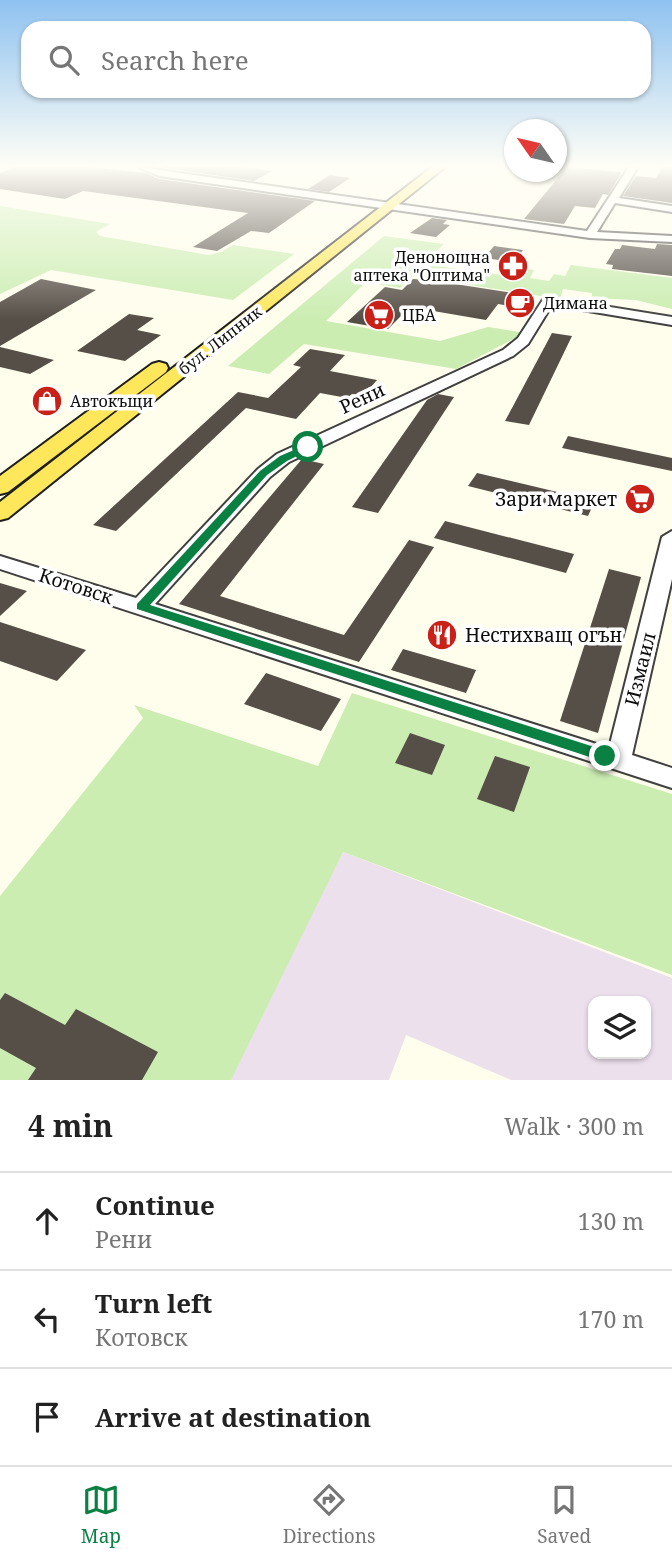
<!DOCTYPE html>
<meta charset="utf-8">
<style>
body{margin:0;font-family:"Noto Serif",serif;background:#f2f2f2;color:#222}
.controls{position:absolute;right:21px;bottom:21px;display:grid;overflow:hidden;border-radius:14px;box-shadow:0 2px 5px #0004}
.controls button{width:63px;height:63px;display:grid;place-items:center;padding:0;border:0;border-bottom:2px solid #e0e0e0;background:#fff;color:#222;font:35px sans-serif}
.compass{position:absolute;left:504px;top:119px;width:63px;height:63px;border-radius:50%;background:#fff;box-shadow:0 2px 5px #0004;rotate:304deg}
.stop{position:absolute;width:21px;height:21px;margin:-16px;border:5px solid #0b8043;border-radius:50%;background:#fff}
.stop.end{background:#0b8043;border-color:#fff;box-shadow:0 2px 7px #0008}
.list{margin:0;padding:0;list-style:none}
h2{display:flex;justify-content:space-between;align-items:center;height:91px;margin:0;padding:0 28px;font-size:30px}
h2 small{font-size:23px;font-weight:400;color:#767676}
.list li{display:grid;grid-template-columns:46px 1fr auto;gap:21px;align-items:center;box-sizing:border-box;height:98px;padding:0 28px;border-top:2px solid #e0e0e0}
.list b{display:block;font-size:26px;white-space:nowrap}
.list p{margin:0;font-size:23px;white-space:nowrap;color:#767676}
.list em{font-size:23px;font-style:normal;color:#767676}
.icon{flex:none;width:38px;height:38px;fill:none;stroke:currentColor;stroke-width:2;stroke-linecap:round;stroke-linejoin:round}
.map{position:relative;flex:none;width:672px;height:1080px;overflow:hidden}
.search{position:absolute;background:#fff;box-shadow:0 2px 5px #0004;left:21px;right:21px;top:21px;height:77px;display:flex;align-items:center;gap:18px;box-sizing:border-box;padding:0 24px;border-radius:21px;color:#767676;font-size:26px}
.sheet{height:385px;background:#fff}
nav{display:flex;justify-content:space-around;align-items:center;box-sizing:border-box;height:98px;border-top:2px solid #e0e0e0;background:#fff;font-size:19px;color:#767676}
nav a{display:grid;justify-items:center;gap:4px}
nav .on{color:#0b8043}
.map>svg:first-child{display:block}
.industrial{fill:#ece0ec;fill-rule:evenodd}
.green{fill:#cbedb2}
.building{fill:#564f48}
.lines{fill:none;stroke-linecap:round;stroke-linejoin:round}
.minor-casing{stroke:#404040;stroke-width:4}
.major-casing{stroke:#1e1e1e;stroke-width:4}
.minor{fill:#fff;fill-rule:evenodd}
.major{fill:#ffe75c;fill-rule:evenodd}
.route{fill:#0b8043}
.labels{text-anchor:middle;stroke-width:7;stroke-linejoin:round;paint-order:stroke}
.far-poi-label{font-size:16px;fill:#0d0d0d;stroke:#fff;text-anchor:start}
.far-street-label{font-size:16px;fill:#0d0d0d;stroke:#fff}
.street-label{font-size:19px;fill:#0d0d0d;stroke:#fff}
.poi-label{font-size:19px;fill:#0d0d0d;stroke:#fff;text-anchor:end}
</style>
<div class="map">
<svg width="672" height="1080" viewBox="0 0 672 1080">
<rect width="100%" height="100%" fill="#fffdec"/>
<path class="industrial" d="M343,852L672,978V1080H511L406,1035L389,1080H226ZM593,1001H646V1054H593Z"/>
<g class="green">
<path d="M0,206L110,224L96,232L100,236L208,255L221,252L233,245L294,254L233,300L51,270L0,294Z"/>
<path d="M384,236L444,244L430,257L449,260L444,267L509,276L514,267L534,270L530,278L549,281L554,274L565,276L571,265L672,278V309L636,300L592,298V293L563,289L560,299L412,276L400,288L366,282L326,321L440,341L488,327L525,333L456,369L304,344L269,374L228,366Z"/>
<path d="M352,693L672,794V975L343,852L231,1080H0V896L143,718L134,705L318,766Z"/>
</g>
<g class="building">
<path d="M15,167H89L146,173L159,179L315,201L269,233L251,231L217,251L193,247L248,213L83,191L65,199L0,189V173Z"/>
<path d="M159,167H245L272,171L254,181Z"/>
<path d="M567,167L620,172L621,174L608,195L603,194L595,208L575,206L564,224L524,219Z"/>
<path d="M663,167H672V203L623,196L636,176L656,178Z"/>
<path d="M330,175L350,178L329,192L308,189Z"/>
<path d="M432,218L447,220L443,224L450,225L436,237L410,233Z"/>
<path d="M657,244L672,245V276L612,269L613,265L606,264L615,249H620L622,245L655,249Z"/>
<path d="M494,246L523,250L514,262L484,258Z"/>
<path d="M41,279L96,290L0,346V302Z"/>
<path d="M413,279L429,280L520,294L510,306L498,304L486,320L410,307L388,329L347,322L385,287L402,290Z"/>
<path d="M129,314L154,318L137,330L161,335L125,361L77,351Z"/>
<path d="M552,333L572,336L529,425L505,421Z"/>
<path d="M0,347L54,360L30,374L0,367Z"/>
<path d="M310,349L345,355L330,371L377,380L363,396L352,394L347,398L320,393L296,419L246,408L116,531L93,525L238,392L268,398L301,367L293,365Z"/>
<path d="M438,394L454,397L378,513L352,507L427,400Z"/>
<path d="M568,436L672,458V471L562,448Z"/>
<path d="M302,459L324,464L220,596L344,635L409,540L434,547L359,662L179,604Z"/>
<path d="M477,473L595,501L588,516L468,486Z"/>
<path d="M445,521L574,554L566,573L434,538Z"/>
<path d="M609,569L641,577L598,733L560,721Z"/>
<path d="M0,583L27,591L0,616Z"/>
<path d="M0,622L86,650L57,681L0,661Z"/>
<path d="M403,649L476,670L466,693L391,670Z"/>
<path d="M266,673L341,699L321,731L244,704Z"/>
<path d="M410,733L445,745L432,775L395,763Z"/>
<path d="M495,756L530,767L514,812L477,799Z"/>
<path d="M5,993L65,1025L76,1009L158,1052L142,1080H28L36,1068L0,1048V1000Z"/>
</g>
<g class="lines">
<g class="minor-casing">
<g id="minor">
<path d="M138,167L587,231L629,167H638L619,198L672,206V212L615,203L597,232L672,236V242L590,238L159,176Z"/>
<path d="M548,297L672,317V325L552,305L528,344L513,356L289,462L270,477L155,604L609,748L662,537L672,531V579L632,755L672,768V788L0,569V556L136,598L258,469L277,454L503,350L518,338L544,298Z"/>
</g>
</g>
<g class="major-casing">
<g id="major">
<path d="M432,167H445L8,518L0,520V502Z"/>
<path d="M159,362L166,364L168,368L166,372L8,492L0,494V476L152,364Z"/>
</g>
</g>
<use href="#minor" class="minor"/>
<use href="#major" class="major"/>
</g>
<linearGradient id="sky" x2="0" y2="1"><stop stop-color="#8fc2f0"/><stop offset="0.52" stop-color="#fffef6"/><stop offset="1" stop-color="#fffef6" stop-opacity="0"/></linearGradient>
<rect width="672" height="319" fill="url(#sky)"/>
<path class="route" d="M308,444L313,447L311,449L287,461L267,475L150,605L610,752L612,756L610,761L605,762L137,609V604L260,471L280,456Z"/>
<defs>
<g id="pharmacy-disc" transform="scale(1.575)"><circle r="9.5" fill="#c92118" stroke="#fff"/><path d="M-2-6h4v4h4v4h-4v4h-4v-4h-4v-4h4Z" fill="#fff"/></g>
<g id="cafe-disc" transform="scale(1.575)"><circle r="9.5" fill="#c92118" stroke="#fff"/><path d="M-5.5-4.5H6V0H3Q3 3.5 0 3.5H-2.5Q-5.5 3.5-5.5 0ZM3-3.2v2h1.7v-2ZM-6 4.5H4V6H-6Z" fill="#fff"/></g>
<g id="supermarket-disc" transform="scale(1.575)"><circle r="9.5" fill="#c92118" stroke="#fff"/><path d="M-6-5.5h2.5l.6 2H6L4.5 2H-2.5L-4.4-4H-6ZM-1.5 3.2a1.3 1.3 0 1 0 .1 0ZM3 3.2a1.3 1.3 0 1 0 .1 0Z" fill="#fff"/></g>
<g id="shop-disc" transform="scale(1.575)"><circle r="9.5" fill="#c92118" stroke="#fff"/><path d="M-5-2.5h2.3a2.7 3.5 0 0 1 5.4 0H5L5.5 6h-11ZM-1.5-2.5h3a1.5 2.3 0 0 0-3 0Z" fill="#fff"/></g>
<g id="restaurant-disc" transform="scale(1.575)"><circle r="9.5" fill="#c92118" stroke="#fff"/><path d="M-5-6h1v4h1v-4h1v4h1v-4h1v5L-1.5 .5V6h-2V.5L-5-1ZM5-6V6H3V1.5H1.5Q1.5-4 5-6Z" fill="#fff"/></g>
</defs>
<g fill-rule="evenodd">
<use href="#pharmacy-disc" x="513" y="266"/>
<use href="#cafe-disc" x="520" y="303"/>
<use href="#supermarket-disc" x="379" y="315"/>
<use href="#shop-disc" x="47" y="401"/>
<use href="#supermarket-disc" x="640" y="499"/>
<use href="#restaurant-disc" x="442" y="635"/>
</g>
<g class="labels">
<g class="far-poi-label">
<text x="490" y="263" text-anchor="end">Денонощна<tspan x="490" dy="18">аптека "Оптима"</tspan></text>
<text x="543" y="309">Димана</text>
<text x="402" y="321">ЦБА</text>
<text x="70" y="407">Автокъщи</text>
</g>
<g class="far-street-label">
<text transform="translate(220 340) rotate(-38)" y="6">бул. Липник</text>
</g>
<g class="street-label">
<text transform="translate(362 398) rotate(-25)" y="7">Рени</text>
<text transform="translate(76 586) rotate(18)" y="7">Котовск</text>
<text transform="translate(640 669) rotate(-76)" y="7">Измаил</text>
</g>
<g class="poi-label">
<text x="617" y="506">Зари маркет</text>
<text x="465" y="642" text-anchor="start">Нестихващ огън</text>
</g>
</g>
</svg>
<div class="controls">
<button><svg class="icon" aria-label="layers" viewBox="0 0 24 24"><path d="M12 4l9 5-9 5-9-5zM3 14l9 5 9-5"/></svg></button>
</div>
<svg class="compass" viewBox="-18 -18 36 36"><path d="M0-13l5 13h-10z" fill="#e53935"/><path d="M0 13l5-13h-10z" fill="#767676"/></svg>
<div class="stop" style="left:308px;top:447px"></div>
<div class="stop end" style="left:605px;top:756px"></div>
<div class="search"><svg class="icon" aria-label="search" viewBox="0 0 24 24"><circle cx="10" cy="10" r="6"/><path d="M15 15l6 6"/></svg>Search here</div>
</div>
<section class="sheet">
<h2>4 min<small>Walk · 300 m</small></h2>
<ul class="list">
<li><svg class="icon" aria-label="ahead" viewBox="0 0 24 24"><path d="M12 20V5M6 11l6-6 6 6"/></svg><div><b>Continue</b><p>Рени</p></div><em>130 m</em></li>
<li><svg class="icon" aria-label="left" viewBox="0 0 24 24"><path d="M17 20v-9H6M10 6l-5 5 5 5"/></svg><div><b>Turn left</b><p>Котовск</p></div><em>170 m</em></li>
<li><svg class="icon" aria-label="arrive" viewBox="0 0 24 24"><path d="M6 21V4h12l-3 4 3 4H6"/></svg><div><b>Arrive at destination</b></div></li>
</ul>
</section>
<nav>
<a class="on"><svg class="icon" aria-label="map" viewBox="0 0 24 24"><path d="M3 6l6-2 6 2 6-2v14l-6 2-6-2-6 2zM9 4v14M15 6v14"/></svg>Map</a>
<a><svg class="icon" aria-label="directions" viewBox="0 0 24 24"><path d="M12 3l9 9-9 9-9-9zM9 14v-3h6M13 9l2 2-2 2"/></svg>Directions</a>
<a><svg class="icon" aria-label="saved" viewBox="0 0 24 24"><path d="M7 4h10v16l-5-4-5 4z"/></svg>Saved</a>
</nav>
